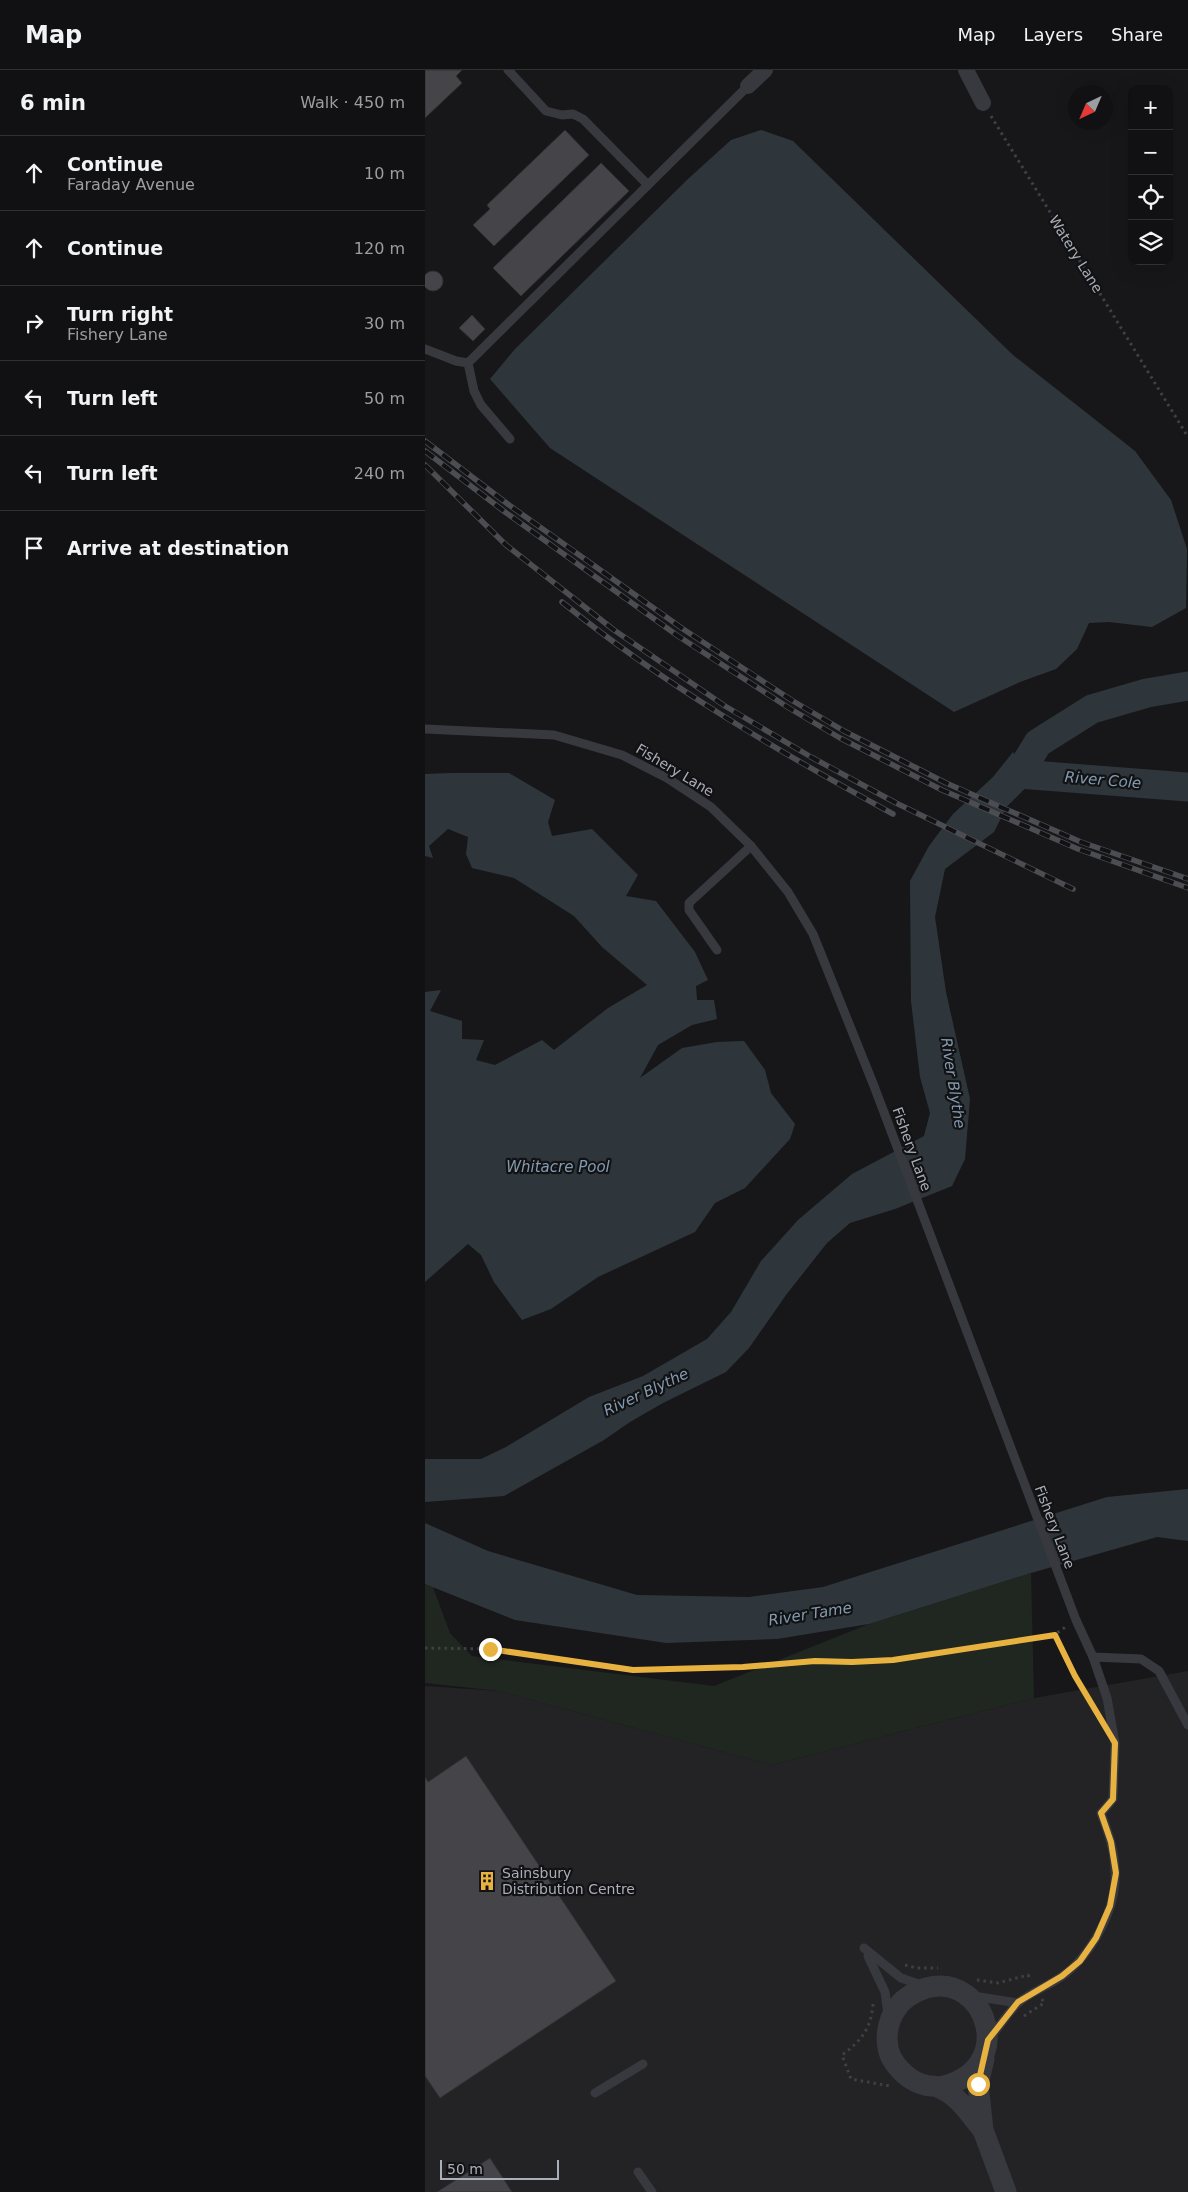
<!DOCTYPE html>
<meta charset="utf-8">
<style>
body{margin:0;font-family:"DejaVu Sans",sans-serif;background:#1e1f21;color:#f1f3f6}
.controls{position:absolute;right:15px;top:15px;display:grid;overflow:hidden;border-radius:10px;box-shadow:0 5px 20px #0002}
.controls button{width:45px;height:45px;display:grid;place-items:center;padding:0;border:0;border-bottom:1px solid #303133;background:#111113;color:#f1f3f6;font:25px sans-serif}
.compass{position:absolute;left:643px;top:15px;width:45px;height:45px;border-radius:50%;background:#111113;box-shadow:0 5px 20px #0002;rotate:224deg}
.scale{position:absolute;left:15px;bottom:12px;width:119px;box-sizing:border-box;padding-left:5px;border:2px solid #aaaeb8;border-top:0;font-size:14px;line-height:18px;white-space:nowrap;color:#aaaeb8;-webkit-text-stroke:4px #121214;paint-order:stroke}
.stop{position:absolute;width:15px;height:15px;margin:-11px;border:4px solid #e8b240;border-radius:50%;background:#fff}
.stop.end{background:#e8b240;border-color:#fff;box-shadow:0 1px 5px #0008}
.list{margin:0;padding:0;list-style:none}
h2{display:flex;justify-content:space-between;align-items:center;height:65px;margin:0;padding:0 20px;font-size:21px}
h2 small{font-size:16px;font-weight:400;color:#9c9da0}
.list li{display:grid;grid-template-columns:32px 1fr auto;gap:15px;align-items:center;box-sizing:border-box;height:75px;padding:0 20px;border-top:1px solid #303133}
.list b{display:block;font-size:19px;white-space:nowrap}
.list p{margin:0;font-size:16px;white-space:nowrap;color:#9c9da0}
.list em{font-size:16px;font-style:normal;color:#9c9da0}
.icon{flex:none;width:28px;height:28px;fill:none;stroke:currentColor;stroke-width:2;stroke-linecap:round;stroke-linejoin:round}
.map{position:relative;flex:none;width:763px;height:2122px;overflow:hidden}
header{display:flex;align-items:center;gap:30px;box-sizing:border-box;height:70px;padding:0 25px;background:#111113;border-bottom:1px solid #303133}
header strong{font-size:24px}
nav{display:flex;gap:28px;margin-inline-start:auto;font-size:18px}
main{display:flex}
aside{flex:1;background:#111113}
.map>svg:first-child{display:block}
.built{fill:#232326}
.green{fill:#1f2720}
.water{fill:#2e363c}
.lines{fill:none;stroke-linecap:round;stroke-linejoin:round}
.river{stroke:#2e363c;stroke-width:29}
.building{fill:#444449;stroke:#313135}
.path{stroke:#3e4045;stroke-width:3;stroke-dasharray:2.5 4;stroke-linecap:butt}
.service{stroke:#38393e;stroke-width:9}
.minor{stroke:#38393e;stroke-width:16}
.tertiary{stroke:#38393e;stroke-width:21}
.rail-casing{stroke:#4c4d53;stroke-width:5.5}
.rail{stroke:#121214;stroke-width:4;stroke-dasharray:11;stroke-linecap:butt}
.route{stroke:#e8b240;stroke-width:6}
.labels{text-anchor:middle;stroke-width:4.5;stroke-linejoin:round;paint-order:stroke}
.street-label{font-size:14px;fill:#aaaeb8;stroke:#121214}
.poi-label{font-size:14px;fill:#aaaeb8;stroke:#121214;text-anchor:start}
.water-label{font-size:15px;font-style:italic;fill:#839bb1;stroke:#121214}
</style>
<header>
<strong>Map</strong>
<nav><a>Map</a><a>Layers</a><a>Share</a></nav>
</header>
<main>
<aside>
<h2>6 min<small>Walk · 450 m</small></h2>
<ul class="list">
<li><svg class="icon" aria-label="ahead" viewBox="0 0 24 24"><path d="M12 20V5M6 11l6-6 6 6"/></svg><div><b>Continue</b><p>Faraday Avenue</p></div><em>10 m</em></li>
<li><svg class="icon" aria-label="ahead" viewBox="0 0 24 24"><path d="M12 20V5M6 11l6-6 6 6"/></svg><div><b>Continue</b></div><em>120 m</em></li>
<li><svg class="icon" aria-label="right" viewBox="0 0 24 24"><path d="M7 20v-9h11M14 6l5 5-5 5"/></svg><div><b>Turn right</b><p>Fishery Lane</p></div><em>30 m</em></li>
<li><svg class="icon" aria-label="left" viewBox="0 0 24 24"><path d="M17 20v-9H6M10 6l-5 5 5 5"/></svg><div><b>Turn left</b></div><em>50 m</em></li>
<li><svg class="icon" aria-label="left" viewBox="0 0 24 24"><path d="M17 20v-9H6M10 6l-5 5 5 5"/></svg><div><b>Turn left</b></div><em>240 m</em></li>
<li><svg class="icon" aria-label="arrive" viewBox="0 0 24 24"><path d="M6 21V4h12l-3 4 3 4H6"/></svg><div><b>Arrive at destination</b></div></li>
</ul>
</aside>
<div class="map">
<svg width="763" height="2122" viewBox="0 0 763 2122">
<rect width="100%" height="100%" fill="#171719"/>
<path class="built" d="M763,1601V2122H0V1616L74,1621L346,1695L609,1628Z"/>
<path class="green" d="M606,1503L609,1628L346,1695L74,1621L0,1613V1514L8,1517L25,1563L47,1586L289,1616L444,1554Z"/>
<g class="water">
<path d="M336,60L368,71L588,285L710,381L746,430L762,479L761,538L727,557L684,552L664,553L652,579L631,599L595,612L529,642L125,378L65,309L90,279L264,108L306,70Z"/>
<path d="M588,682L610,711L586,728L569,762L520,799L510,847L521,922L545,1029L540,1089L527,1116L470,1139L425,1153L402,1173L361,1225L324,1278L301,1302L238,1333L205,1352L179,1370L79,1426L0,1432V1389H56L81,1377L164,1327L218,1306L282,1269L306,1242L336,1191L373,1150L427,1104L499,1066L505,1043L495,1007L486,931L485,811L504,776L528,744L568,707Z"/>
<path d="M26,703H84L130,730L123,752L127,766L167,759L213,805L201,826L231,831L270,882L283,910L271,916L272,930H289L292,949L267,955L233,975L215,1008L257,978L292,972L319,971L340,1000L346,1023L370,1054L365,1069L320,1118L290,1133L270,1162L173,1207L126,1239L97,1250L69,1212L56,1185L43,1174L0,1212V922L16,920L5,941L37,951V969L59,970L51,990L70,995L117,970L129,980L183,938L222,915L177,877L149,846L89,808L47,798L41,784L43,767L23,759L4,776L8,788L0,786V704Z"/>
<path d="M763,1419V1471L732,1467L606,1503L444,1554L352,1569L241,1573L90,1550L0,1514V1453L63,1481L212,1525L324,1527L398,1517L682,1427Z"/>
</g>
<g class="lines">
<g class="river">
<path d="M594,704L763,717"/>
<path d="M574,724L594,704L613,673L667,639L722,623L763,616"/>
</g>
</g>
<g class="building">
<path d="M0,0H37L31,6L37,13L0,48Z"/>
<path d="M140,60L164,85L69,176L48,155L65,139L62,135Z"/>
<path d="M176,93L204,121L96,226L68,198Z"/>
<circle cx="8" cy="211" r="10"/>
<path d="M47,245L60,259L48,271L34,258Z"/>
<path d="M41,1686L191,1911L15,2028L0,2006V1707L3,1712Z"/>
<path d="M65,2088L87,2122H12Z"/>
</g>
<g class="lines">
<g class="path">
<path d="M566,46L763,367"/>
<path d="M629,1565L671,1641"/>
<path d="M0,1578L65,1579L208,1600L317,1597L390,1591L427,1592L468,1589L629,1565L642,1556"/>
<path d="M480,1895L491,1898H513"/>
<path d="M552,1910L573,1913L603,1905L606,1910"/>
<path d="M448,1934C446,1959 436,1971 417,1985L426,2009L465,2016"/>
<path d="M599,1946L619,1933L617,1929"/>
</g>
<g class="service">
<path d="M83,0L121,41L137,45L148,44L158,49L223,115"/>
<path d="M0,279L31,291L43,293L323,16"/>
<path d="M43,293L49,321L56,335L85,369"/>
<path d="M0,659L129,665L197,685L242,708L286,737L326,776L363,822L388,864L449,1016L651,1550L668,1587L682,1628L690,1673L688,1729L676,1743C683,1762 690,1781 690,1802C692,1839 666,1886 636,1907C623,1916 606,1922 594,1932C583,1942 574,1957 565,1968"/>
<path d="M292,880L264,840V833L326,776"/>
<path d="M668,1587L716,1589L734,1601L763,1655"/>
<path d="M439,1878L476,1908L497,1915"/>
<path d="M443,1886L460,1922L463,1944"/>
<path d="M548,1926L593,1933"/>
<path d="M170,2023L218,1994"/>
<path d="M213,2102L227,2122"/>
</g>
<g class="minor">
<path d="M541,0L558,33"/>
<path d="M323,16L340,0"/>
</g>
<g class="tertiary">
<path d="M559,1989L553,2014L558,2060L581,2122"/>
<path d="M514,2017C595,2001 562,1901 501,1918C489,1922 478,1928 471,1939C462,1952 459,1972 466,1987C473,2000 486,2012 500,2015C505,2017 511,2015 515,2018C534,2026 545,2045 558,2060"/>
</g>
<g class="rail-casing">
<g id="rail">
<path d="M0,371L84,435L258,559L368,631L419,661L521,713L656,772L763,809"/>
<path d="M0,381L80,442L253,566L364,638L415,668L517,720L653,779L763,818"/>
<path d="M0,395L81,475L189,560L300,636L386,687L471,733L648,819"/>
<path d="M137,532C239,615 353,681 468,744"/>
</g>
</g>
<use href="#rail" class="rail"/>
</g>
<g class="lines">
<path class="route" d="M65,1579L208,1600L318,1597L390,1591L427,1592L468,1590L630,1565L650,1606L690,1673L688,1729L676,1743L686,1772L691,1803L685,1836L671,1868L655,1891L637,1906L593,1932L563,1970L553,2014"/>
</g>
<defs>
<g id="building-bare" transform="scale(1.5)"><path d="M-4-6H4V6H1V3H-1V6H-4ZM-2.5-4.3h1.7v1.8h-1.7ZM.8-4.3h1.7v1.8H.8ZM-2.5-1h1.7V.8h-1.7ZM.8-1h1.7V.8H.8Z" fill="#e8b240" stroke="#121214" stroke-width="2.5" paint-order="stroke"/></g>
</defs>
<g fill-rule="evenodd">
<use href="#building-bare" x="62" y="1811"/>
</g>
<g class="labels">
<g class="street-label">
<text transform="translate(651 184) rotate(58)" y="5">Watery Lane</text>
<text transform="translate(250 700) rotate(31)" y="5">Fishery Lane</text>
<text transform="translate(487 1079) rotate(70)" y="5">Fishery Lane</text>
<text transform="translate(630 1457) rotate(69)" y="5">Fishery Lane</text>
</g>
<g class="poi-label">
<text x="77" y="1808">Sainsbury<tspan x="77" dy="16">Distribution Centre</tspan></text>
</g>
<g class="water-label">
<text transform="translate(678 710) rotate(5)" y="5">River Cole</text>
<text transform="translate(528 1013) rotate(81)" y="5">River Blythe</text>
<text x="133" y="1102">Whitacre Pool</text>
<text transform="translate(221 1322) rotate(-25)" y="5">River Blythe</text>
<text transform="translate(385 1544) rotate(-9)" y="5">River Tame</text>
</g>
</g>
</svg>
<div class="controls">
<button>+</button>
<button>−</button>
<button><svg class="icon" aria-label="locate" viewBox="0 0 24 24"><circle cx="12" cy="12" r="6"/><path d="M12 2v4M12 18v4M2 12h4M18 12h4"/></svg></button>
<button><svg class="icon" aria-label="layers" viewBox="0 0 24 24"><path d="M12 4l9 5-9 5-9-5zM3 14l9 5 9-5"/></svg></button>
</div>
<svg class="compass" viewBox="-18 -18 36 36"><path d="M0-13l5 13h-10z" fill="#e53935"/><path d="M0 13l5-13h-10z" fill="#9c9da0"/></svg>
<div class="scale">50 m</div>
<div class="stop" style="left:553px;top:2014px"></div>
<div class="stop end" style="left:65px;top:1579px"></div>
</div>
</main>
